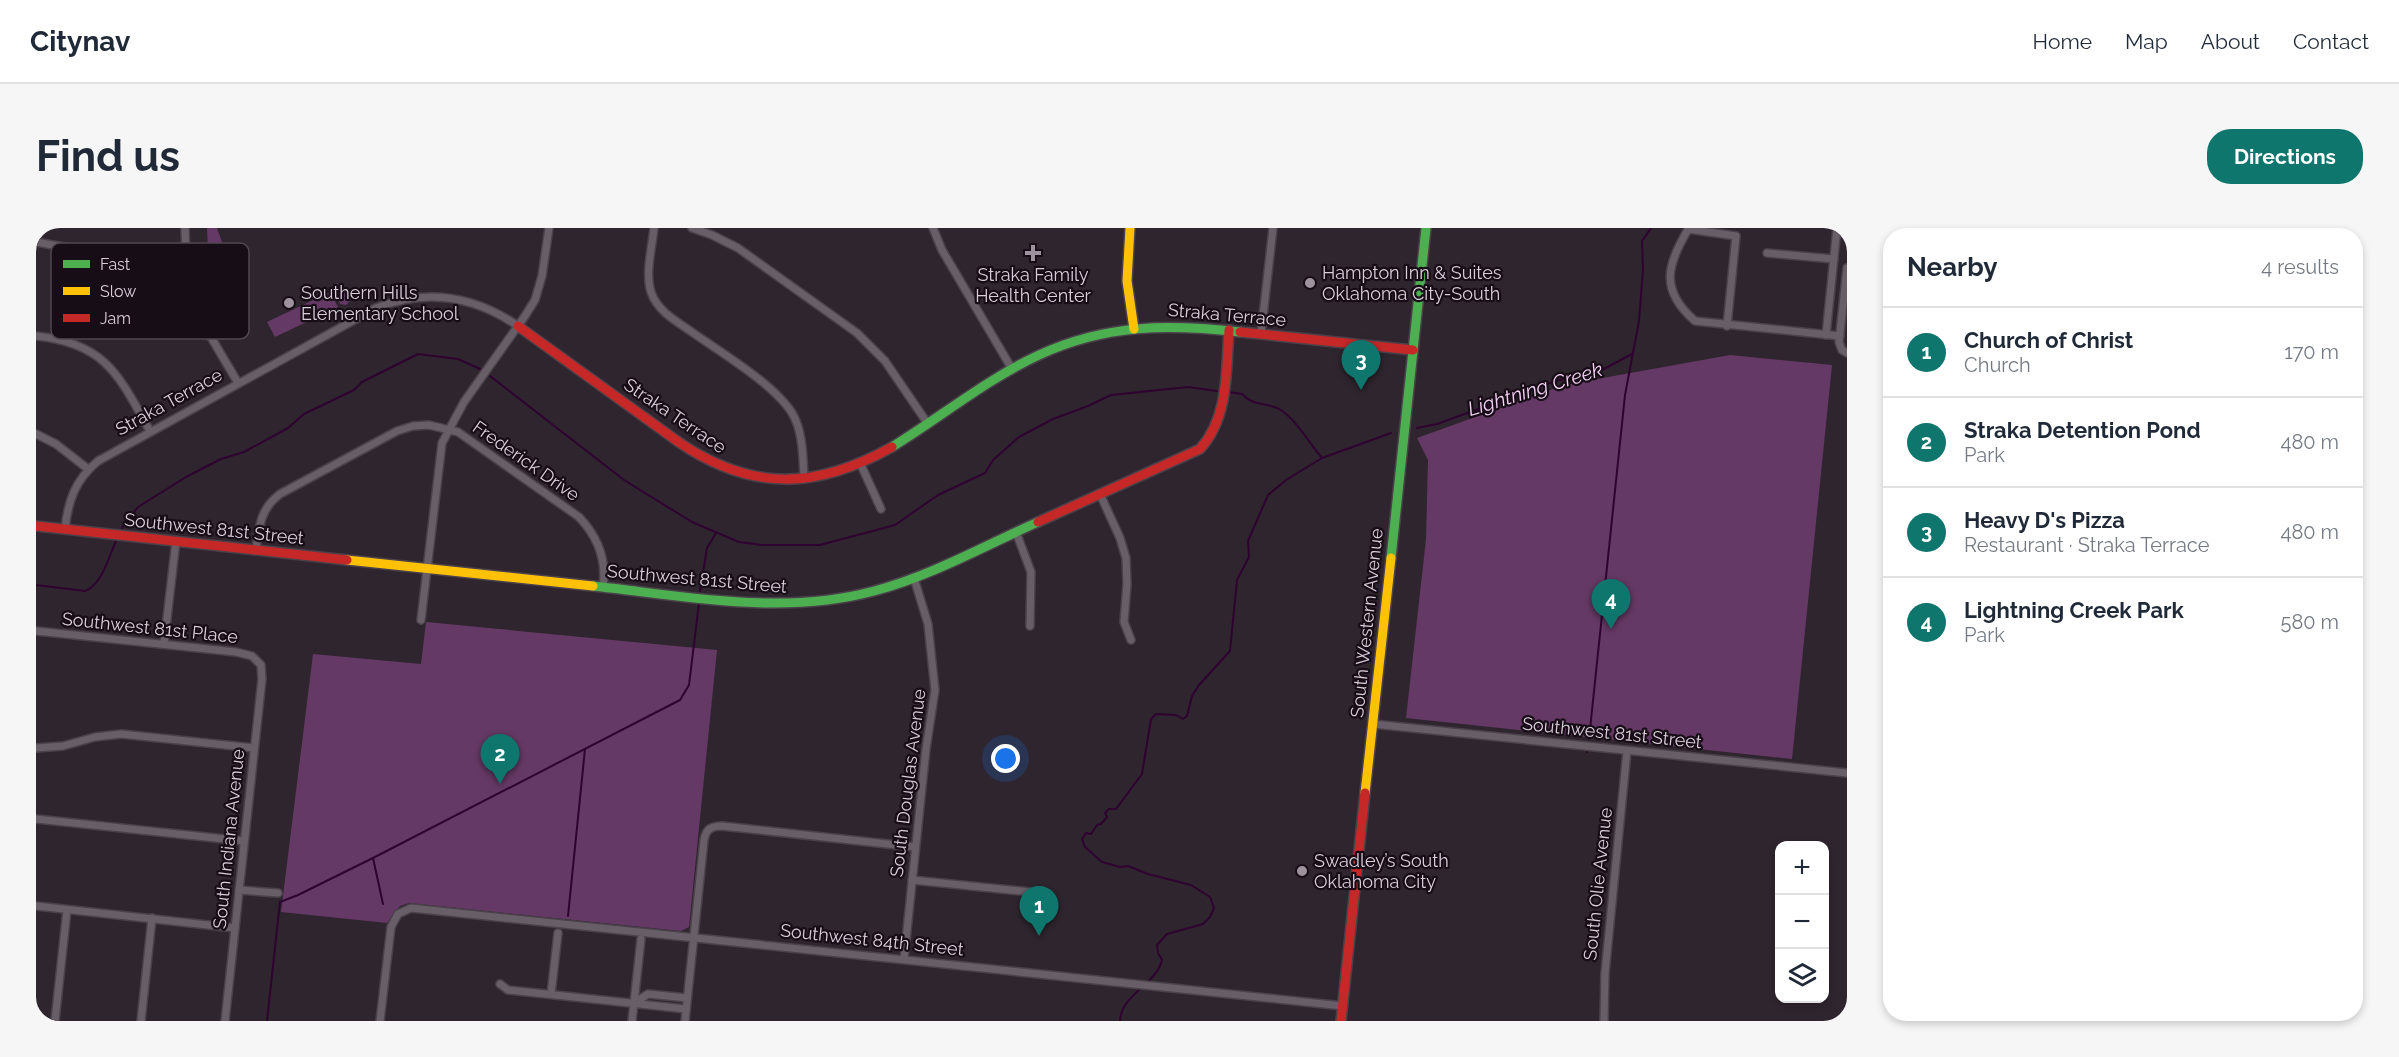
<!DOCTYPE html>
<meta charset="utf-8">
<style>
body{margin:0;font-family:Raleway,sans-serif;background:#f6f6f7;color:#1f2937}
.controls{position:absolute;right:18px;bottom:18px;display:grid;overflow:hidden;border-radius:12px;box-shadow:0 3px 9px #0003}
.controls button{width:54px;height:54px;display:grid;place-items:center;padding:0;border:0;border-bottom:2px solid #e0e1e3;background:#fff;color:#1f2937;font:30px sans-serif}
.you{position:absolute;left:970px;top:531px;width:21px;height:21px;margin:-15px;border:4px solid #fff;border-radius:50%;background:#1a73e8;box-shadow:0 0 0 9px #1a73e833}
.badge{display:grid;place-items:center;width:39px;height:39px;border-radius:50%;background:#0f766e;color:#fff;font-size:20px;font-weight:700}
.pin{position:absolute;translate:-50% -50px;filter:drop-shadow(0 2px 3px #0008)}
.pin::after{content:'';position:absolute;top:32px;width:21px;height:18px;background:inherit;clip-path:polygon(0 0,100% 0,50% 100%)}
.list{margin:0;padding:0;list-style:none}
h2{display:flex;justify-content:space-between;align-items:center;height:78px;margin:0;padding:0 24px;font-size:26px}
h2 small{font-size:20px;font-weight:400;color:#747a83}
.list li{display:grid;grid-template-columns:39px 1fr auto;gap:18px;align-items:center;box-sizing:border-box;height:90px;padding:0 24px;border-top:2px solid #e0e1e3}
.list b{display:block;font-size:22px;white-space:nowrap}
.list p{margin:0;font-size:20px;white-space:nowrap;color:#747a83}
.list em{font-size:20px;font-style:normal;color:#747a83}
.icon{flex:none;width:33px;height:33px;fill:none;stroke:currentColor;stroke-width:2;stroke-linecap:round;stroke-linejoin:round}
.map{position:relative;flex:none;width:1811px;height:793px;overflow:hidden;border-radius:24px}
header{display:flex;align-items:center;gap:36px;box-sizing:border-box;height:84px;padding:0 30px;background:#fff;border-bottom:2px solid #e0e1e3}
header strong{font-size:28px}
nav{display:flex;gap:33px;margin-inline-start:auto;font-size:21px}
.intro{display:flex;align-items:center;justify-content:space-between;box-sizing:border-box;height:144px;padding:0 36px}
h1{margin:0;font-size:42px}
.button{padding:15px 27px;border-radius:24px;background:#0f766e;color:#fff;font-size:21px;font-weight:700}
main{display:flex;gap:36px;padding:0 36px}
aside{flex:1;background:#fff;border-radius:24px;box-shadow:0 3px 9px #0003}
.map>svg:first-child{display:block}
.green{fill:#653965}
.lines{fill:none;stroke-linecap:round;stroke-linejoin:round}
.stream{stroke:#2e0330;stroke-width:2}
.street-casing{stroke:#4a414a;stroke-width:10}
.fast-casing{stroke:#4a414a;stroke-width:12}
.slow-casing{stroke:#4a414a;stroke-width:12}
.jam-casing{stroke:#4a414a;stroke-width:12}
.street{stroke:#675e67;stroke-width:7}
.fast{stroke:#4caf50;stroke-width:9}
.slow{stroke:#ffc107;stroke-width:9}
.jam{stroke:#c62828;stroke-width:9}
.poi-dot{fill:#9e929e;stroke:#160d16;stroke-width:2}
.labels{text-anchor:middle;stroke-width:4.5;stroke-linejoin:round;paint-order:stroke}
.poi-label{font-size:18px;fill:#dacdda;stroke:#160d16;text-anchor:start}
.street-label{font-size:18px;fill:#dacdda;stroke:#160d16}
.water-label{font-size:20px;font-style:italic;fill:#f5d0f5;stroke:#160d16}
.key{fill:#160d16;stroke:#514751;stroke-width:1.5}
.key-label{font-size:16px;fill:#dacdda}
</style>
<header>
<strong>Citynav</strong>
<nav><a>Home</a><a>Map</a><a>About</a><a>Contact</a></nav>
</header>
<div class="intro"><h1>Find us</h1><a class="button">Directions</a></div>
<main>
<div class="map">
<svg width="1811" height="793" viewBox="0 0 1811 793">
<rect width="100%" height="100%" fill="#2f252f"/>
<g class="green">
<path d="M171,0H181L187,17L172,23Z"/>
<path d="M302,55L314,64V73L310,77L304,76L302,70L296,65V59Z"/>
<path d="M294,64L302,79L239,109L231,94Z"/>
<path d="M1694,127L1796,137L1756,531L1370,490L1390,311L1392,232L1381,210L1528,157Z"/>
<path d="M390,394L681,422L653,699L645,703L373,675L364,678L351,695L245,684L277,426L385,436Z"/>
</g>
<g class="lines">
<g class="stream">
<path d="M454,148L588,252L656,294L703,314L726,317H784L859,297L902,267L949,245L957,232L983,209L1017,191L1052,178L1075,167L1152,159L1181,163"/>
<path d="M1193,164L1206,166C1217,179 1233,174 1245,182C1261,193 1273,215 1286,230"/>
<path d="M1381,200L1401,196L1519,153L1564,143L1596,126"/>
<path d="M86,300L102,279L150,249L185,231L208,224L252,200L268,186L318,162L326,154L382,126L422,131L444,141"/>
<path d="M0,357L49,363C66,357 73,328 80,313"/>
<path d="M664,363L671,320L680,305"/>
<path d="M1554,500L1563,508"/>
<path d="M1553,511L1589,167L1603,93L1607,42L1606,13L1615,0"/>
<path d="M1551,524V522"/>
<path d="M337,630L347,676"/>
<path d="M532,688L549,521"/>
<path d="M231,793L244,674L262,667L337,630L644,472L653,457L663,375"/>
<path d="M1084,793C1085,766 1120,757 1126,732L1122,725L1121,717L1131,706L1167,696L1174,689L1178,680L1174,669L1155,657L1112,646L1092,638L1084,639L1066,634L1049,619L1046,611L1050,605L1055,606L1061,597L1065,596L1071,589L1069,585L1073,581H1080L1106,546L1115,491L1120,486L1140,487L1147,491L1151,488L1156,468L1163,457L1194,423L1201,352L1213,329L1212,313L1232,267L1250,252L1286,230L1355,205"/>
</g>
<g class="street-casing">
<g id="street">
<path d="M149,0C150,20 149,40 153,60C160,89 187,128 202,155"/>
<path d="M618,0C616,20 609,45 615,64C621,82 638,92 653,102C682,123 748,161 760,193C767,210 767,232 768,251"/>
<path d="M656,0L676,7L702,20L821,105L849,133L892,196"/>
<path d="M897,0L906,22L976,141"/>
<path d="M1653,0C1631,36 1623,62 1659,93L1804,108"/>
<path d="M1652,1L1700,8L1691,98"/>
<path d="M0,14L93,31L149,32"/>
<path d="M1731,25L1798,31"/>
<path d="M1811,40L1803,114L1806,122L1811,125"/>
<path d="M1225,106L1237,0"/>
<path d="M1790,107L1801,0"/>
<path d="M0,108C70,115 83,148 114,203"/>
<path d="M0,206L20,216L52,241"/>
<path d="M825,237L845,281"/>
<path d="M1064,266L1084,310L1090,330L1091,356L1088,394L1095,412"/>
<path d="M29,301C32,273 39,252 62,233L340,80C391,60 438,68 482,98"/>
<path d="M980,304L995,344L994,398"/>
<path d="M220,322C223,299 224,281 244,266L361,203L377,198L393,197L422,204L543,289C562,309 571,331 567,359"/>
<path d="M385,392L406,215L428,174L489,88L499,72L506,48L513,0"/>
<path d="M0,403L200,424L216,428L225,437L226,451L189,793"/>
<path d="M128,416L140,313"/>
<path d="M1337,496L1811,545"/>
<path d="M0,520L27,518L59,509L85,506L218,520"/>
<path d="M0,591L208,613"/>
<path d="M876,652L995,664"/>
<path d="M203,662L242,665"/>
<path d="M0,678L199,700"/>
<path d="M868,731L890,521L899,462L892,396L878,350"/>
<path d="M464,756L472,762L650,781"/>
<path d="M515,766L522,705"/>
<path d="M598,775L612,766L651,770"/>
<path d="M19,793L31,682"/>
<path d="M105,793L116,690"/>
<path d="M344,793L355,699L362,686L375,680L1307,778"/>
<path d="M596,793L605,711"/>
<path d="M649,793L668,612C670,601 675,598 686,598L879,619"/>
<path d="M1568,793L1569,745L1591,523"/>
</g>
</g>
<g class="fast-casing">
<g id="fast">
<path d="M856,219C905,189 951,151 1003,127C1070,96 1132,96 1204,104"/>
<path d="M1355,330L1390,0"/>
<path d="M557,358C649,368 746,388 838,363C895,348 948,318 1002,294"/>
</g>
</g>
<g class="slow-casing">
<g id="slow">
<path d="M1094,0L1091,53L1098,101"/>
<path d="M311,332L557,358"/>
<path d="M1329,565L1355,330"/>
</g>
</g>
<g class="jam-casing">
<g id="jam">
<path d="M482,98L644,215C717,264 781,261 856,219"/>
<path d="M1204,104L1377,122"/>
<path d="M1002,294L1164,221C1193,189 1190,143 1193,102"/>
<path d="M0,298L311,332"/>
<path d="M1305,793L1329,565"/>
</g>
</g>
<use href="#street" class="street"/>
<use href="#fast" class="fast"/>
<use href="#slow" class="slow"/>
<use href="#jam" class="jam"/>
</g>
<g class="poi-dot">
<path d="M994 16h6v6h6v6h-6v6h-6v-6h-6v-6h6z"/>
<circle cx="1274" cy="55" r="6"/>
<circle cx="253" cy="75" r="6"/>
<circle cx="1266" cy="643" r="6"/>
</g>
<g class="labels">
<g class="poi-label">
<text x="1286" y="51">Hampton Inn &amp; Suites<tspan x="1286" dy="21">Oklahoma City-South</tspan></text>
<text x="997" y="53" text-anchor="middle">Straka Family<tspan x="997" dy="21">Health Center</tspan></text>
<text x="265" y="71">Southern Hills<tspan x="265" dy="21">Elementary School</tspan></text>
<text x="1278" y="639">Swadley’s South<tspan x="1278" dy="21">Oklahoma City</tspan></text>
</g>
<g class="street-label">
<text transform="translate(1191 87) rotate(5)" y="6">Straka Terrace</text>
<text transform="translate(133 174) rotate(-29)" y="6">Straka Terrace</text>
<text transform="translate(639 188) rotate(34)" y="6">Straka Terrace</text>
<text transform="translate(490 233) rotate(35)" y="6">Frederick Drive</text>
<text transform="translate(178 301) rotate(6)" y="6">Southwest 81st Street</text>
<text transform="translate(661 351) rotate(5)" y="6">Southwest 81st Street</text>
<text transform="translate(1331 395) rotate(-84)" y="6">South Western Avenue</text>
<text transform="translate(114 400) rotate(6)" y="6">Southwest 81st Place</text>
<text transform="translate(1576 505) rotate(6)" y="6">Southwest 81st Street</text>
<text transform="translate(872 555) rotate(-83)" y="6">South Douglas Avenue</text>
<text transform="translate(193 611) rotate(-84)" y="6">South Indiana Avenue</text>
<text transform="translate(1562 656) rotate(-84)" y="6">South Olie Avenue</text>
<text transform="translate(836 712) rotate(6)" y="6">Southwest 84th Street</text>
</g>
<g class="water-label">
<text transform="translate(1499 161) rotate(-17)" y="7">Lightning Creek</text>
</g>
</g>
<rect x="15" y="15" width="198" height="96" rx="9" class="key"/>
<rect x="27" y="32" width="27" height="8" fill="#4caf50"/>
<rect x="27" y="59" width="27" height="8" fill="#ffc107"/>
<rect x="27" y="86" width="27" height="8" fill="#c62828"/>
<g class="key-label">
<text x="64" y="42">Fast</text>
<text x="64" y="69">Slow</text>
<text x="64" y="96">Jam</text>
</g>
</svg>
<div class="controls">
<button>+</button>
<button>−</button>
<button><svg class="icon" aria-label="layers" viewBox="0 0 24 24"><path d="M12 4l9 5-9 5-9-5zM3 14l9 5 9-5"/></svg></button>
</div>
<div class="you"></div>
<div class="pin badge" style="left:1003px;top:708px">1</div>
<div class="pin badge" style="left:464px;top:556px">2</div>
<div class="pin badge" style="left:1325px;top:162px">3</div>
<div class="pin badge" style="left:1575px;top:401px">4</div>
</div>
<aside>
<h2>Nearby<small>4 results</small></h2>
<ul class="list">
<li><span class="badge">1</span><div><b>Church of Christ</b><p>Church</p></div><em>170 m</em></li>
<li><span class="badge">2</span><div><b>Straka Detention Pond</b><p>Park</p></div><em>480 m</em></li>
<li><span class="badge">3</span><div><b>Heavy D's Pizza</b><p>Restaurant · Straka Terrace</p></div><em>480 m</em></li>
<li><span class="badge">4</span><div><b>Lightning Creek Park</b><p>Park</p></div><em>580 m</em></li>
</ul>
</aside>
</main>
